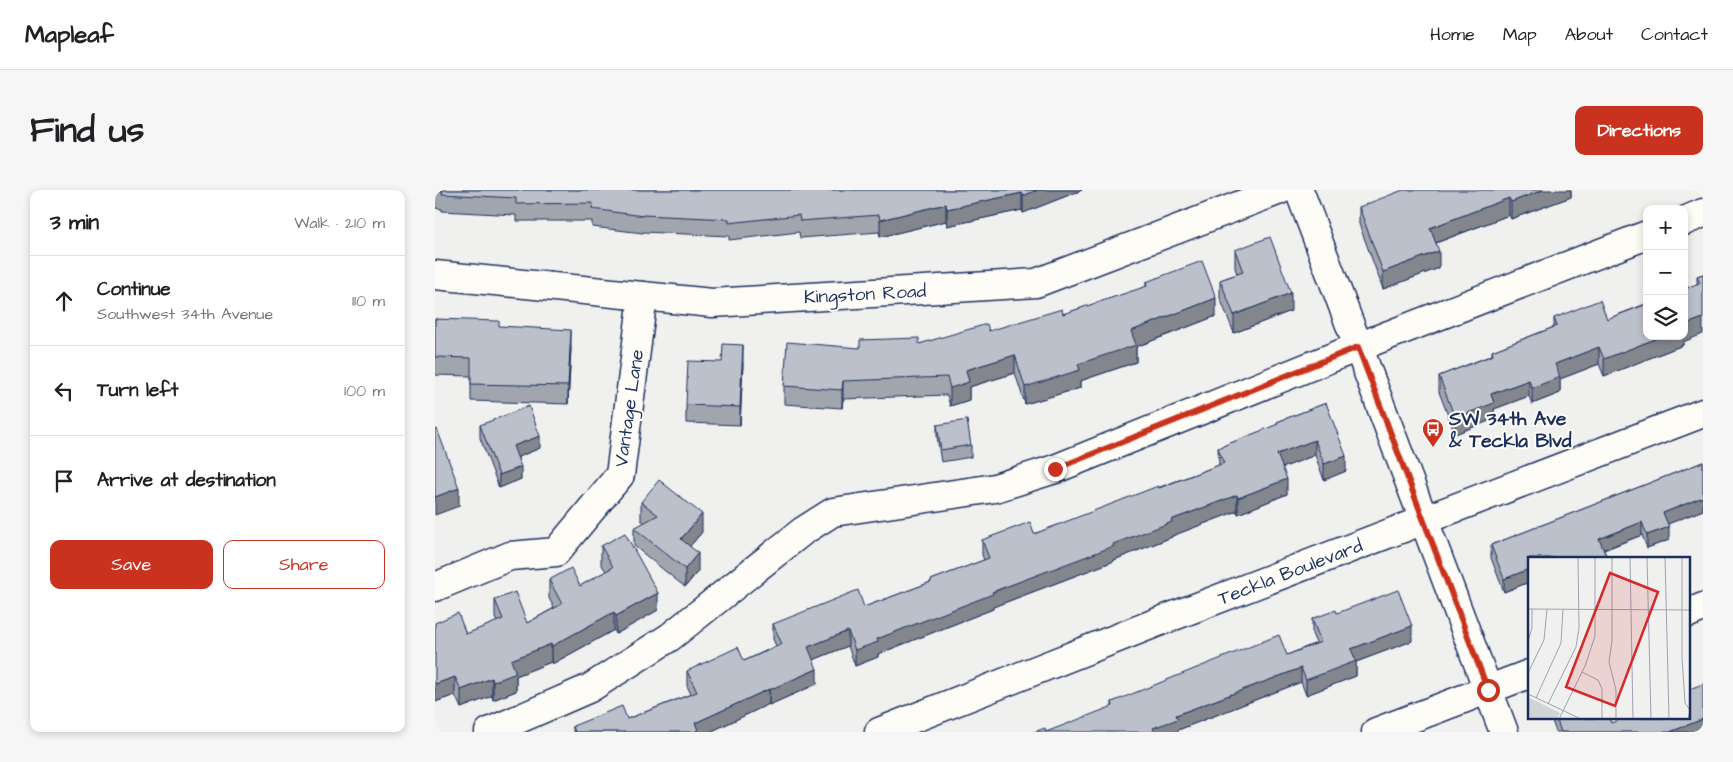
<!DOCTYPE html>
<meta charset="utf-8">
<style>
body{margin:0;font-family:"Architects Daughter",sans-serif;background:#f6f6f6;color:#202124}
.controls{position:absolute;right:15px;top:15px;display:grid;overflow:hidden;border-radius:10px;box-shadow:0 2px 8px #0003}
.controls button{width:45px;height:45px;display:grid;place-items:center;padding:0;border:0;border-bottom:1px solid #e0e0e0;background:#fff;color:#202124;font:25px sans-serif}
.stop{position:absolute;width:15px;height:15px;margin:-11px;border:4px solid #c8321e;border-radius:50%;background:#fff}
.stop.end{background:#c8321e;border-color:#fff;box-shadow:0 1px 5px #0008}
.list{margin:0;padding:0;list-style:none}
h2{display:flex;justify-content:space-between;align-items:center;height:65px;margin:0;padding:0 20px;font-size:21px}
h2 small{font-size:16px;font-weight:400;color:#757577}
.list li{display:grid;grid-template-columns:32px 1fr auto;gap:15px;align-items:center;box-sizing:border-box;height:90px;padding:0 20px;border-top:1px solid #e0e0e0}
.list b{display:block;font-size:19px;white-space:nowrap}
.list p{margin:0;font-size:16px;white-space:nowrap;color:#757577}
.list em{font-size:16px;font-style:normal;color:#757577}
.actions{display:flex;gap:10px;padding:15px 20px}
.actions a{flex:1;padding:11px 0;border:1px solid #c8321e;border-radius:10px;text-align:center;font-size:18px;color:#c8321e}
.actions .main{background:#c8321e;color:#fff}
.icon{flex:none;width:28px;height:28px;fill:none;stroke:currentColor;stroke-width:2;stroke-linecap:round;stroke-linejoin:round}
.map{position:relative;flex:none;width:1268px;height:542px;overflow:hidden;border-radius:10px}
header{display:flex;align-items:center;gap:30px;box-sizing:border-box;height:70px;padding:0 25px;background:#fff;border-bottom:1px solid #e0e0e0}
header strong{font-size:24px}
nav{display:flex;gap:28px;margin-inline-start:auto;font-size:18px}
.intro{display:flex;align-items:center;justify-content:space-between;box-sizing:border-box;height:120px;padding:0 30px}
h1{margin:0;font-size:35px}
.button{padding:12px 22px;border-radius:10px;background:#c8321e;color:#fff;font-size:18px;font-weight:700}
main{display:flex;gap:30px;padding:0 30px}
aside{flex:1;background:#fff;border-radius:10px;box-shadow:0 2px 8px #0003}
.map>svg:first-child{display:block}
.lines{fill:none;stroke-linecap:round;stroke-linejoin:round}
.minor-casing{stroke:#1b2f5e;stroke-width:31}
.major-casing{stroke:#1b2f5e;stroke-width:31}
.minor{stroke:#fdfcf7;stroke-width:28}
.major{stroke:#fdfcf7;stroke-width:28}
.wall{fill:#a1a5ae;stroke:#1b2f5e}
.shaded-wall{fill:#83868d;stroke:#1b2f5e}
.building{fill:#bbc0ca;stroke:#1b2f5e}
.route{stroke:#c8321e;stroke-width:6}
.labels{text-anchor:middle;stroke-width:4;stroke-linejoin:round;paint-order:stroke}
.street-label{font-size:19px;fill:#1b2f5e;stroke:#fdfcf7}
.poi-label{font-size:19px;font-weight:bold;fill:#1b2f5e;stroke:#fdfcf7;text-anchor:start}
.inset-road{fill:none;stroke:#9ba3b4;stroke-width:1}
.view{fill:#d62828;fill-opacity:0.15;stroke:#d62828;stroke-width:2.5}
.inset-edge{fill:none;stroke:#1b2f5e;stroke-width:2.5}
</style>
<header>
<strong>Mapleaf</strong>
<nav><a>Home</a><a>Map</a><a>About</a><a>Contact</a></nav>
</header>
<div class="intro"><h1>Find us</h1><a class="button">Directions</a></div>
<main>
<aside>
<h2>3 min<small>Walk · 210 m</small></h2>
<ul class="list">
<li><svg class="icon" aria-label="ahead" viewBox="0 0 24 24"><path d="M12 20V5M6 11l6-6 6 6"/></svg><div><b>Continue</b><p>Southwest 34th Avenue</p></div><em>110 m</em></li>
<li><svg class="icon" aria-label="left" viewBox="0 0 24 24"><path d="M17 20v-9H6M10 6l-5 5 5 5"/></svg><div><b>Turn left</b></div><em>100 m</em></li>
<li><svg class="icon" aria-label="arrive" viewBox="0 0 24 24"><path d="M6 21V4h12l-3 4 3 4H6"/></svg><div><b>Arrive at destination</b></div></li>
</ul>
<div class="actions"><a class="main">Save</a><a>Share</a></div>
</aside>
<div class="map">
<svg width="1268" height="542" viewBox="0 0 1268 542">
<rect width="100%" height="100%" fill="#f0f0ee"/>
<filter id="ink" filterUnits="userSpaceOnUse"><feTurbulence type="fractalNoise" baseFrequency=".02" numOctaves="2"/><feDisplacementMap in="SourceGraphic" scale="10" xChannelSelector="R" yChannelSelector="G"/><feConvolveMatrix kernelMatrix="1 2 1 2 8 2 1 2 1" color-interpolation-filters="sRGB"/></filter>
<g filter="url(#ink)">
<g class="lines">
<g class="minor-casing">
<g id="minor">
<path d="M1249,31L1268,23"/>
<path d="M0,85L277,113L601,93L845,0"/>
<path d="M0,397L75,366L121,362L185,285L208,106"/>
<path d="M1254,423L1268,417"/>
<path d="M54,542L155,498L235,447L368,341L398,322L560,298L620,279L923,157L1212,45"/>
<path d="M941,542L1094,484"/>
</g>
</g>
<g class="major-casing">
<g id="major">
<path d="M864,0L1069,542"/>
<path d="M444,542L723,432L1268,223"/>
</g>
</g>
<use href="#minor" class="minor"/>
<use href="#major" class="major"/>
</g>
<g class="wall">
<path d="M0,0H647L588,23L587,20L512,36L511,31L445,47L444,42L365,48L364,42L294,50V46L208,42V43L157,37V31H81V25L7,21V19L0,18Z"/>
<path d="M1136,0V7L1076,29L1074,25L1001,53L1004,78L948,99L924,34V17Z"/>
<path d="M800,60L856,121L799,143L785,108V90L802,84L800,78Z"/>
<path d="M1268,84L1248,152V155L1169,186L1164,174L1125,189V203L1097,214L1094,206L1059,219V229L1020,244L1004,202V186L1057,165V161L1119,137V128L1172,129L1262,94V86Z"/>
<path d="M711,92L781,126L701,157V172L645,191V198L590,214L580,183L534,197V210L515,216L512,205L408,209L407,218L349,214V196L425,158L484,154L554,141L628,124L711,97Z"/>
<path d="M0,129L64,136L136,158L133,214L36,211V186L0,185Z"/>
<path d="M308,173L305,235L251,233V215Z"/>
<path d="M891,213L911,281L889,290L880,265L847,278L852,304L803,324L802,321L737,346V347L679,370V371L558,417V419L443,464V467L420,476L413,456L378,470L382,494L334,515V514L275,542H138V536L192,529L256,504L252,496V481L309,471L341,456L338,449V434L429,417L496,392V390L549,370L547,365V350L599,344L784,275L783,258L842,235V232Z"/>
<path d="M45,235L105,258L83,267L86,289L64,298L45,248Z"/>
<path d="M502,235L536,255V267L506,272L502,247Z"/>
<path d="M1268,272V320L1232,334L1234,350L1212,358L1207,345L1169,360L1172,368H1094V392L1069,402L1056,368V355Z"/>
<path d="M206,312L267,342L255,356L263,381L250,397L199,356V338L210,333L206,330Z"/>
<path d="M166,356L223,420L181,444L179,440L117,474L116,472L81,486V501L58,510L57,506L26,518L20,505L0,512L31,444L62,432L60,428V410L92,433L119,418L114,408V390L145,396L171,381L166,374Z"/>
<path d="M902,423L977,451L921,472V486L871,505L866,492L743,540V542L677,517V512L852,465L881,453L877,444V429Z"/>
<path d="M1116,528H1174L1176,533L1268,542H1121Z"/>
</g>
<g class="shaded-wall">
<path d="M602,0H647L588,23V6Z"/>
<path d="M1108,0H1136V7L1076,29V12Z"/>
<path d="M587,3V20L512,36V19Z"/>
<path d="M1074,8V25L995,55V38Z"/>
<path d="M511,14V31L445,47V30Z"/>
<path d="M1004,61V78L948,99V82Z"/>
<path d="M856,103V121L799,143V125Z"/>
<path d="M781,108V126L701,157V172L645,191V198L590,214V197L696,141Z"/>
<path d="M1268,128V144L1248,152V155L1169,186V169L1228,146H1249V135Z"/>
<path d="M136,140V158L133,214V196Z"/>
<path d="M308,155V173L305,235V217Z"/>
<path d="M1164,157V174L1125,189V203L1097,214V198L1120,174Z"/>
<path d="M580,165V183L534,197V210L515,216V198L531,180Z"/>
<path d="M1094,190V206L1059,219V229L1020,244V228L1056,204Z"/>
<path d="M408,191V209L407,218V200Z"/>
<path d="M105,246V258L78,269V256Z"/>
<path d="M880,250V265L842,280V264Z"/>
<path d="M911,266V281L889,290V274Z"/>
<path d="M86,277V289L64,298V285Z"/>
<path d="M852,289V304L803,324V308Z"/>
<path d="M24,298V316L0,325V307Z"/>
<path d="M802,305V321L737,346V347L679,370V371L558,417V419L443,464V467L420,476V460L442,449L736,330Z"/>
<path d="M1268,307V320L1228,336V323Z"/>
<path d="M267,324V342L246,367V349Z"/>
<path d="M1207,332V345L1164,361V349Z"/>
<path d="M1234,337V350L1212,358V345Z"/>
<path d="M263,363V381L250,397V379Z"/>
<path d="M1094,379V392L1069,402V389Z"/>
<path d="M223,403V420L181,444V426Z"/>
<path d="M179,422V440L117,474V456Z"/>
<path d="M977,436V451L921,472V486L871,505V490L916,459Z"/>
<path d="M413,441V456L373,472V457Z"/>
<path d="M116,454V472L81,486V501L58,510V492L76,470Z"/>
<path d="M866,478V492L743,540V542H718V538L741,525Z"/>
<path d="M382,479V494L334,515V500Z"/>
<path d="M20,487V505L0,512V494Z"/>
<path d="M57,488V506L26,518V500Z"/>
<path d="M334,499V514L275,542H259L260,533Z"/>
<path d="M1268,529V542H1235Z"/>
</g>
<g class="building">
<path d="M0,0H602L588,6L587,3L512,19L511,14L445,30L444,25L365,31L364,25L294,33V29L208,25V26L157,19L158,13L81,14V8L7,4L8,1H0Z"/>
<path d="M968,0H1108L1076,12L1074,8L995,38L1004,61L948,82L924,17Z"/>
<path d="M835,47L856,103L799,125L785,90L808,82L800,60Z"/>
<path d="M767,71L781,108L696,141L701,155L643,174L645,180L590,197L580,165L531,180L534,192L515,198L512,187L408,191L407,200L349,196L352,152L425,158V150L484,148V154L552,134L554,141L627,119L628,124L712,96L711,92Z"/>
<path d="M1268,84V128L1249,135V99L1265,93L1262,86Z"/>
<path d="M1165,110L1172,129L1212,114V146H1228L1169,169L1164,157L1120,174L1125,187L1097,198L1094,190L1056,204L1059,213L1020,228L1004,186L1058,165L1057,161L1122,136L1119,128Z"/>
<path d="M0,129L64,131V136L136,140L133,196L36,194V168L0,167Z"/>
<path d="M288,154L308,155L305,217L251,215L253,171L287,172Z"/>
<path d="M891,213L911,266L889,274L880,250L842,264L852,289L803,308L802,305L736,330L737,332L678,354L679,356L557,402L558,404L442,449L443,452L420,460L413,441L373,457L382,479L334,500V499L260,533L263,540L259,542H140L138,536L187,516L192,529L262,502L252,481L303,457L309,471L347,454L338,434L423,400L429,417L496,392V390L554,368L547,350L595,332L599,344L723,296L724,298L789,273L783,258L843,234L842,232Z"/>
<path d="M94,216L105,246L78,256L86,277L64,285L45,235Z"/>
<path d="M532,230L536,255L506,260L502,235Z"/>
<path d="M2,239L24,298L0,307V240Z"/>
<path d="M1268,272V307L1228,323L1234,337L1212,345L1207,332L1164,349L1172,368H1094V379L1069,389L1056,355Z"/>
<path d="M224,290L267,324L246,349L263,363L250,379L199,338L223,325L206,312Z"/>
<path d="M190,343L223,403L181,426L179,422L117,456L116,454L76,470L81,483L58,492L57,488L26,500L20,487L0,494V433L23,423L31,444L68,429L60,410L80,402L92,433L127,414L114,390L136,378L145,396L178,377L166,356Z"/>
<path d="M963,400L977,436L916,459L921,471L871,490L866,478L741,525L743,529L718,538L720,542H599L610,538L611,542L678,516L677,512L844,445L852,465L886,452L877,429L901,420L902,423Z"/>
<path d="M1268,494V529L1235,542H1126L1121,528H1174L1176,533L1189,528H1254V499Z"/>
</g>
</g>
<g class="lines" filter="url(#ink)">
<path class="route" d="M620,279L923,157L1053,500"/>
</g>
<defs>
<g id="bus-pin" transform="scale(1.125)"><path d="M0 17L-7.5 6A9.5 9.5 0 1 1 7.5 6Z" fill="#c8321e" stroke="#fdfcf7"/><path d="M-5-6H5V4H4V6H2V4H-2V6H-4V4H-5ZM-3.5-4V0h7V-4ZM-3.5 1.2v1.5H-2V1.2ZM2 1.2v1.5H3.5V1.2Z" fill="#fff"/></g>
</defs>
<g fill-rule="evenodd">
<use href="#bus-pin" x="998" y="239"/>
</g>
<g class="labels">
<g class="street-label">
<text transform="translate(430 103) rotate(-3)" y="7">Kingston Road</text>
<text transform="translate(193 218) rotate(-82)" y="7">Vantage Lane</text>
<text transform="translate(855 381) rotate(-21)" y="7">Teckla Boulevard</text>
</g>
<g class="poi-label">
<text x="1014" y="235">SW 34th Ave<tspan x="1014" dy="22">&amp; Teckla Blvd</tspan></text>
</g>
</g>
<g transform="translate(1093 367)">
<rect width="162" height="162" fill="#f0f0ee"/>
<path d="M0,140L32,156L29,162H0Z" fill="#d0d3d8"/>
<path class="inset-road" d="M84,0V84L81,105L88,133V162M102,0L105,162M119,0L123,162M137,0L141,162M154,0V100L157,146L162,153L160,162M0,52L163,53M0,84L4,71V52M54,115L70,123L74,132V162M0,116L16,83L19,52M0,137L53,162M8,141L33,86L35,52M20,147L48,90L51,71L50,0M31,162L57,109L67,79V0"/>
<path class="view" d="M82,16L130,35L87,149L38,130Z"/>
<rect width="162" height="162" class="inset-edge"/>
</g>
</svg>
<div class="controls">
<button>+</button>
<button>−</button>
<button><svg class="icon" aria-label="layers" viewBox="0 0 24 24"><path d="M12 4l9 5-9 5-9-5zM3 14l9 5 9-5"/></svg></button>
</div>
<div class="stop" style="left:1053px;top:500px"></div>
<div class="stop end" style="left:620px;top:279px"></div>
</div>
</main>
